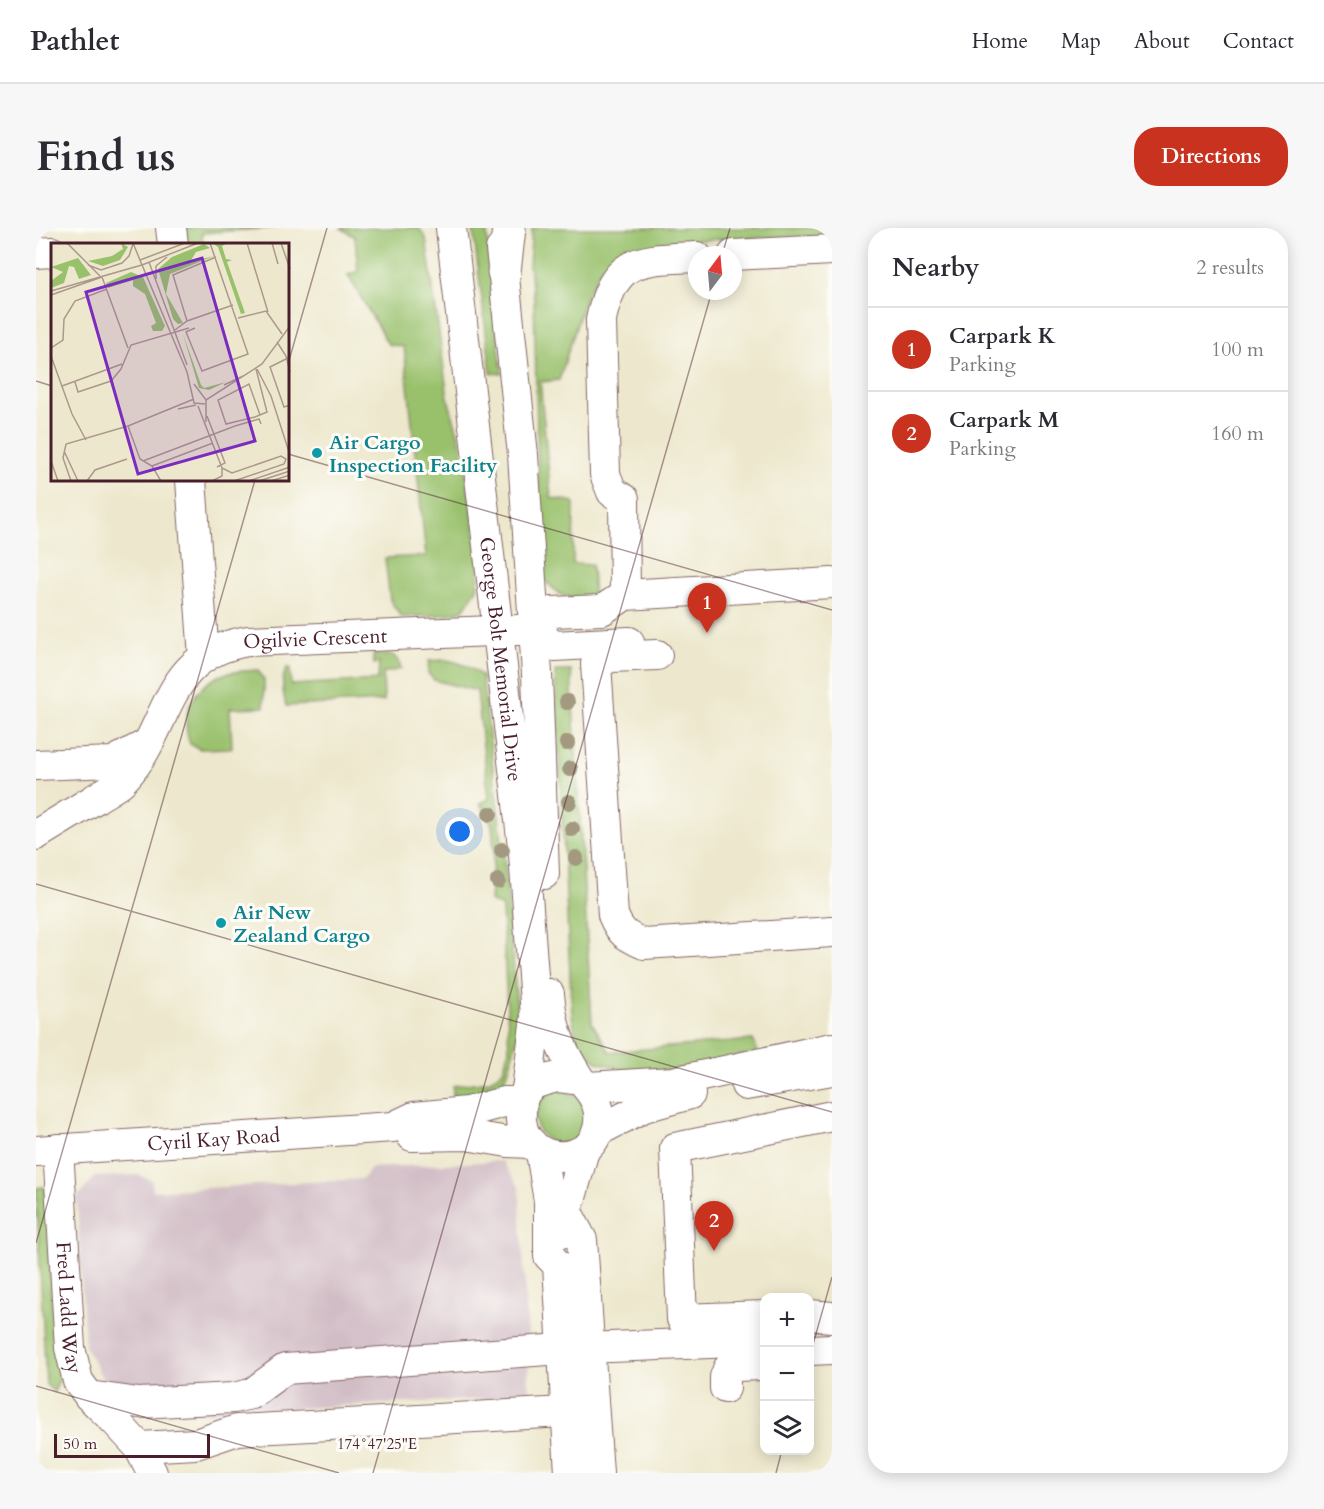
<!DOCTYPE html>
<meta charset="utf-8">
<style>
body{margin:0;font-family:Cardo,serif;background:#f7f7f7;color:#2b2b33}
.controls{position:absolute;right:18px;bottom:18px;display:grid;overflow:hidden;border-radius:12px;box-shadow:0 3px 15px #0003}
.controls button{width:54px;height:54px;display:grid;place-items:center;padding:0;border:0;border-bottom:2px solid #e1e1e2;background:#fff;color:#2b2b33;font:30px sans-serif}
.compass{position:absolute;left:652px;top:18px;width:54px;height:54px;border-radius:50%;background:#fff;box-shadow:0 3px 15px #0003;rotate:16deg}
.scale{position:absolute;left:18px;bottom:15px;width:156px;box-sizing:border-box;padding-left:6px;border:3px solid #4a1f2b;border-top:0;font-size:16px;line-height:21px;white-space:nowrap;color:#4a1f2b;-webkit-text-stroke:4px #fdfcf7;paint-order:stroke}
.you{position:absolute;left:424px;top:604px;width:21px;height:21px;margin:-15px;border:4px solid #fff;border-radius:50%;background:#1a73e8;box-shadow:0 0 0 9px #1a73e833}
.badge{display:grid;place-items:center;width:39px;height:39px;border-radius:50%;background:#c8321e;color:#fff;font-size:20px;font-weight:700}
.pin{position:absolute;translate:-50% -50px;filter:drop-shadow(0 2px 3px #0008)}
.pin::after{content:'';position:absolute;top:32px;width:21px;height:18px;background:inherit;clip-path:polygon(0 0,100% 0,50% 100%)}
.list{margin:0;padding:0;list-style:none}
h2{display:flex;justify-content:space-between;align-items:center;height:78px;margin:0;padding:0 24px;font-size:26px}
h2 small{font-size:20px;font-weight:400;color:#7c7c81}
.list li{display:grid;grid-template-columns:39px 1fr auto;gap:18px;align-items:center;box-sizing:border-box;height:84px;padding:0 24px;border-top:2px solid #e1e1e2}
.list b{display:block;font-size:22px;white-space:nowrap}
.list p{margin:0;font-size:20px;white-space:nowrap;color:#7c7c81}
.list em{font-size:20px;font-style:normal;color:#7c7c81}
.icon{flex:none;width:33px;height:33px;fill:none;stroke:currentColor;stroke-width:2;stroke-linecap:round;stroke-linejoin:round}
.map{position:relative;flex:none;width:796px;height:1245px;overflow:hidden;border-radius:24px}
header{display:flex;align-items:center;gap:36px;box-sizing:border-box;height:84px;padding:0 30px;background:#fff;border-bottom:2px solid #e1e1e2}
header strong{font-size:28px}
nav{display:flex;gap:33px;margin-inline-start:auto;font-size:21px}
.intro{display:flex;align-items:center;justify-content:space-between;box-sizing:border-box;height:144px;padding:0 36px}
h1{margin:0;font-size:42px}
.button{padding:15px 27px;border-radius:24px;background:#c8321e;color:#fff;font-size:21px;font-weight:700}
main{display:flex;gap:36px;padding:0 36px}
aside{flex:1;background:#fff;border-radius:24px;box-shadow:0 3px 15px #0003}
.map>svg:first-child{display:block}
.industrial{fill:#d2bdc6}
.green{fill:#99c16c;stroke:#72704c;stroke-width:1.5}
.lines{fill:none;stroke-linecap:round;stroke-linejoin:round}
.minor-casing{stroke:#836564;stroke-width:32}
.major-casing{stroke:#836564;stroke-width:35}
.minor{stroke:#fff;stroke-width:30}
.major{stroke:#fff;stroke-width:33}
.tree{fill:#a39981}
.ticks{fill:none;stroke:#4a1f2b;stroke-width:1.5;stroke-opacity:0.45}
.culture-dot{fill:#0f9aa8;stroke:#fdfcf7;stroke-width:2}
.labels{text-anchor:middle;stroke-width:6;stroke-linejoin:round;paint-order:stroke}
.culture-label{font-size:20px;font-weight:bold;fill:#0d838f;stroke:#fdfcf7;text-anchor:start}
.street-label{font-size:20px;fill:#4a1f2b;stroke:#fdfcf7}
.inset-road{fill:none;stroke:#ac988c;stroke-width:1.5}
.view{fill:#7b2cbf;fill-opacity:0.15;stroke:#7b2cbf;stroke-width:3}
.inset-edge{fill:none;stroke:#4a1f2b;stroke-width:3}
.ticks-label{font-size:15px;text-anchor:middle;fill:#4a1f2b;stroke:#fdfcf7;stroke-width:6;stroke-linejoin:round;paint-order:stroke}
</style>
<header>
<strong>Pathlet</strong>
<nav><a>Home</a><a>Map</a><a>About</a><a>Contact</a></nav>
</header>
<div class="intro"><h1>Find us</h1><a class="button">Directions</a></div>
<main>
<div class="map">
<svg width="796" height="1245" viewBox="0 0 796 1245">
<rect width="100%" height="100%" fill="#fdfcf7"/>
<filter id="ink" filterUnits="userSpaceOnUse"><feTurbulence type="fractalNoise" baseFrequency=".0167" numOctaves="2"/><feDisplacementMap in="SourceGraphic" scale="12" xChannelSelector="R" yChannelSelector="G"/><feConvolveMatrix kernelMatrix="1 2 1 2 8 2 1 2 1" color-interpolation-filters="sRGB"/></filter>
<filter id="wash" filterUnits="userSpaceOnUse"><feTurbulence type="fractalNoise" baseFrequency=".008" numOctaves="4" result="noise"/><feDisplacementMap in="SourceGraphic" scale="24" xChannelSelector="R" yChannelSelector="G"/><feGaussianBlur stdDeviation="1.35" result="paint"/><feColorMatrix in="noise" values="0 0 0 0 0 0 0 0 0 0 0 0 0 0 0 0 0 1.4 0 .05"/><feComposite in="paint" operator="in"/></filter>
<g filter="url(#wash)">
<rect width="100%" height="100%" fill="#ede8cd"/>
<path class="industrial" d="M466,933L483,959L492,1109L493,1169L157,1185L67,1151L49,1118L41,970L59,949L103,947L116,952L117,963L327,951L335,940Z"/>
<g class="green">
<path d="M146,0H237L166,5L167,16H149Z"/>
<path d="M305,0H383L390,10L412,171L426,219L444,336L441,361L427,382L408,387L365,389L354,372L349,330L390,328L368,119L352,116L312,47L322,43L319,9Z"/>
<path d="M437,0H450L451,6L466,146L455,145Z"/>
<path d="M496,0H796V7L662,12L596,21L566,39L550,68L523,152L504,154L515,270L538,274L537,336L556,337L558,375L525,367L509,353L504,332L498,70L493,38Z"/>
<path d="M337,427H357L363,434L365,441L347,445L348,473L250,478C247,463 244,453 251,440H254L255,457L342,452L343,435L338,436Z"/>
<path d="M410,432C425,435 434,438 446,448L470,648L483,803L474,838L467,854L459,863L438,868H417V858L453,853L467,842L473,821L466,679L454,673L458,623L456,596L444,575L453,571L441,463L398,452L392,445L393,433Z"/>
<path d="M222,442L228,452V479L194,480L196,520L164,521L154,516C144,488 154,464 181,449C192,443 209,443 222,442Z"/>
<path d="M519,443H535L556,795L574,824L717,812L722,824L638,842L597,844L561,834L540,811L536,787Z"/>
<path d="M523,862L540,867L551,881L546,906C542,909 535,914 530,915C495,919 486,870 523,862Z"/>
<path d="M9,959L18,1115L25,1148L18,1164L10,1157L0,960Z"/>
</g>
</g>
<g filter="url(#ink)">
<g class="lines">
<g class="minor-casing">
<g id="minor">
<path d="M135,0L137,16"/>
<path id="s1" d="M415,0L488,627L500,788L491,862"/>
<path d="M465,21L487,227L501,446L508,646"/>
<path d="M0,25L16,24"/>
<path d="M697,27L796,22"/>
<path d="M155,252L168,429"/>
<path d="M589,367L588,271L576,264L569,246L565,92C578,28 605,32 661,29"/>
<path d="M497,402L516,384L566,382L589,367L796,355"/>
<path d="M497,402L518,418L593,414"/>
<path d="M621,427L575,429L560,436L577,687C585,706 590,708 608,716L796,704"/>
<path d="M0,537L77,534L109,517"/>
<path id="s2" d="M0,607C20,595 39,583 59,571C67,565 79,560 86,553C136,502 124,427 212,413L482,402"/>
<path d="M513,766C516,802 525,822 544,852"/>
<path d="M521,849L544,852C558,866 567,881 562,901C559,914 550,923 538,926C508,935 482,913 485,883C485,875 487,867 492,861C499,853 511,852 521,849Z"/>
<path d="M710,857L796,842"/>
<path d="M551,859L637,854L796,820"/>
<path d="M562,903L608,879L654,866"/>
<path d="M376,908L430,907L472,914L495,915"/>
<path id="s3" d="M22,921L34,1120L42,1153L53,1168L80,1194L103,1219L116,1245"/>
<path id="s4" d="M0,923L357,899L378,889L431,884L468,874H486"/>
<path d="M505,924L513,973V1028L522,1037L534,1245"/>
<path d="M531,984L546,1012L562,1245"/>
<path d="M530,1004L531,984L548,922"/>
<path d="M774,1087L796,1089"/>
<path d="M728,1088L646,1091L639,920L796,888"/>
<path d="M774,1122L796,1121"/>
<path d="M689,1160V1149L692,1141L699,1138L728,1137"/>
<path d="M53,1168L103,1175L197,1170L215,1166L249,1141L525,1121L698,1114H715L728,1117"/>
<path d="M103,1219L160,1216L201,1202L529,1184"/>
</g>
</g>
<g class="major-casing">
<path id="major" d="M468,44L473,0"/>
</g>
<use href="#minor" class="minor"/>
<use href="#major" class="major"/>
</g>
<g class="tree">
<circle cx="531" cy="474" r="8"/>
<circle cx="531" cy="515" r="8"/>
<circle cx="534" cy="541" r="8"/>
<circle cx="533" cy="574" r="8"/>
<circle cx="454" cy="586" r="8"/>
<circle cx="536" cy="601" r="8"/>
<circle cx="466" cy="622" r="8"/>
<circle cx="540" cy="630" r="8"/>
<circle cx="462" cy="653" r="8"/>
</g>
</g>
<path class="ticks" d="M686,27L694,0M252,136L291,0M0,153L16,158M252,226L796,382M0,656L796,884M0,1015L219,252M774,1127L796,1049M0,1158L303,1245M337,1245L676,63M740,1245L746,1222"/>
<g class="culture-dot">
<circle cx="281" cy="225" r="6"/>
<circle cx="185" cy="695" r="6"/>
</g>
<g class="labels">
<g class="culture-label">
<text x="293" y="221">Air Cargo<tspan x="293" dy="23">Inspection Facility</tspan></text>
<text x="197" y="691">Air New<tspan x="197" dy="23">Zealand Cargo</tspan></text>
</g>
<g class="street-label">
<text dy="7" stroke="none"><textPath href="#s2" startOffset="366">Ogilvie Crescent</textPath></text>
<text dy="7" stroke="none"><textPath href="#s1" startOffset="434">George Bolt Memorial Drive</textPath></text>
<text dy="7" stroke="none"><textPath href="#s4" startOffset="178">Cyril Kay Road</textPath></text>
<text dy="7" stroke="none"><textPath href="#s3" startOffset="159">Fred Ladd Way</textPath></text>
</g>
</g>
<g transform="translate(15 15)">
<rect width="238" height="238" fill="#ede8cd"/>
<path d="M70,0L77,4L69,17L52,23L37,18L61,13L72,6ZM161,0H177L171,3L175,16L181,17L176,19L194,70L190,71L167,4ZM153,1L159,5L145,9L139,19L163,13L119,31L115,51L132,80L127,81L122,76L107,26L121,14ZM27,15L40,32L28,36L23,24L18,23L13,40L0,45V38L12,29L0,24ZM80,29L92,34L114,83L111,88H102L100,83L105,80L94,51L82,43V37L57,45L55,40ZM132,91L150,142L153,145L175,139L158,147L148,145Z" fill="#99c16c"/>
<path class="inset-road" d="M16,0L49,33M82,0L91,22L147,0M196,0L217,69M221,0L227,21M230,0L239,26M89,17L134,0M98,19L136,122M37,22L50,27L71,20L78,13L82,1M51,34L77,105M105,36V23L116,14M0,48L91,22L136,129L143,160L154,161M0,52L51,34M187,75L215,68L231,91M136,78L122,32L165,14M144,85L135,89L151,128L197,111L159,0M124,87L136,78L182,62M226,99L235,113L239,129M0,105L12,97L13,76L24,58L56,46M0,113L21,171L35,197M239,114L219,124L233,164L239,162M205,126L216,169L204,174L175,181L167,157L198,141L209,172M206,126L220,153L239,212M24,139L27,149L60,138L70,126L80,102L138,85M143,141L155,157M173,142L192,133M11,143L71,121M147,163L171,225V233L161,238M127,166L145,162M156,173L174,220L166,224M155,179V157L211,121L239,83M77,183L89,216L101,223L110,238M13,208L27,238M0,218L7,238M92,218L184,183L208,176L210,181M101,223L162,200M171,225L181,230L230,213L235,216L233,221L183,238M20,238L12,215L15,201L77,183L143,156M36,238L44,227L76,216M198,238L239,224M208,238L239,228M220,238L239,232"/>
<path class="view" d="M151,15L204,198L87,231L35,49Z"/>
<rect width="238" height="238" class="inset-edge"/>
</g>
<g class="ticks-label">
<text x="341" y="1221">174°47'25"E</text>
</g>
</svg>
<div class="controls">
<button>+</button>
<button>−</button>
<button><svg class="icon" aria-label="layers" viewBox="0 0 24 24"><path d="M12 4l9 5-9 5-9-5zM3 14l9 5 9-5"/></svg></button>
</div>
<svg class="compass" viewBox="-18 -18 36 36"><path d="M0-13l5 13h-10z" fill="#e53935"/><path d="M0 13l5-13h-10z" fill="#7c7c81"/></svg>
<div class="scale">50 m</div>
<div class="you"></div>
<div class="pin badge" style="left:671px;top:405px">1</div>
<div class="pin badge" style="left:678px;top:1023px">2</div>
</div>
<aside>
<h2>Nearby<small>2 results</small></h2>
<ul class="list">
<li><span class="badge">1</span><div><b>Carpark K</b><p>Parking</p></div><em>100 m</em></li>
<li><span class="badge">2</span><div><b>Carpark M</b><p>Parking</p></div><em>160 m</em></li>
</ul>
</aside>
</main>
